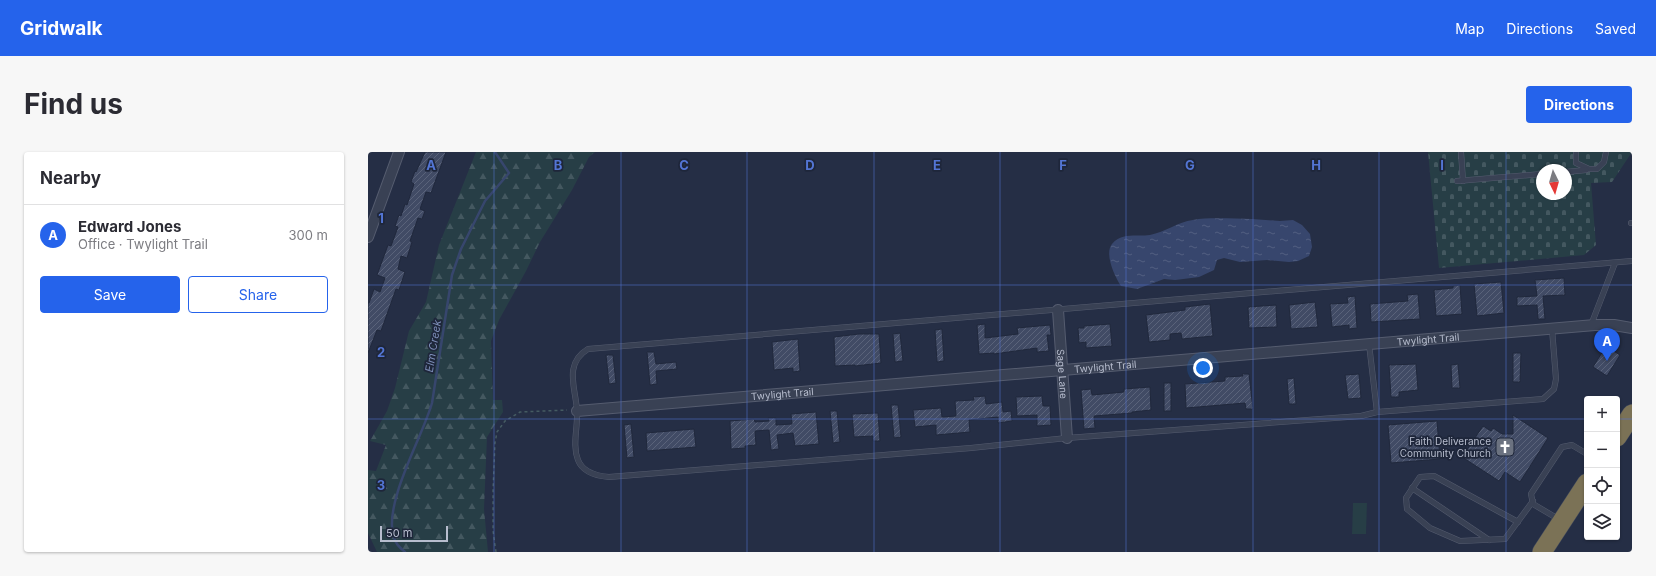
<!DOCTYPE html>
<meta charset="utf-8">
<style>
body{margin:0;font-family:Inter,sans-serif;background:#f7f7f7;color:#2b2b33}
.controls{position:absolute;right:12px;bottom:12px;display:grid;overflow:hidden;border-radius:4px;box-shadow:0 1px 3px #0004}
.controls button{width:36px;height:36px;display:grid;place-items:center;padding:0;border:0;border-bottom:1px solid #e1e1e2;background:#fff;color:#2b2b33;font:20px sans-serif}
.compass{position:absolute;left:1168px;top:12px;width:36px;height:36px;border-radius:50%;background:#fff;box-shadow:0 1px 3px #0004;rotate:175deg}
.scale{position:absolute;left:12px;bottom:10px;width:68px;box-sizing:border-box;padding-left:4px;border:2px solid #b7bdce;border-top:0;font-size:11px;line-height:14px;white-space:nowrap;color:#b7bdce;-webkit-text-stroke:3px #1e263a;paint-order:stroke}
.you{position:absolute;left:835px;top:216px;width:14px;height:14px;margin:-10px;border:3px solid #fff;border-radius:50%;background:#1a73e8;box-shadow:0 0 0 6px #1a73e833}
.badge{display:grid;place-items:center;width:26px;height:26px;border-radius:50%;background:#2563eb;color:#fff;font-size:13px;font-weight:700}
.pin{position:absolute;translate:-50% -33px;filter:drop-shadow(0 1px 2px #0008)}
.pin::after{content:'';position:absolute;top:21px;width:14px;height:12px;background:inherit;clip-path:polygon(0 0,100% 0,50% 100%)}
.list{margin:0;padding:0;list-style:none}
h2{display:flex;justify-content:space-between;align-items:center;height:52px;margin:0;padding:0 16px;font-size:17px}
h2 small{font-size:13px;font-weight:400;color:#7c7c81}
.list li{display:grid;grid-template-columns:26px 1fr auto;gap:12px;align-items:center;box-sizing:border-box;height:60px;padding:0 16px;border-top:1px solid #e1e1e2}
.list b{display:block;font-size:15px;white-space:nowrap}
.list p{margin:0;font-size:13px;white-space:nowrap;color:#7c7c81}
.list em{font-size:13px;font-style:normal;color:#7c7c81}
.actions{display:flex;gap:8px;padding:12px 16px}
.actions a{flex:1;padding:9px 0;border:1px solid #2563eb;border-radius:4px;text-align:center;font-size:14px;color:#2563eb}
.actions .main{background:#2563eb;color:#fff}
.icon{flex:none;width:22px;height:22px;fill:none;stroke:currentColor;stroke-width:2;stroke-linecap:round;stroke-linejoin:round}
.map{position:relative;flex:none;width:1264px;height:400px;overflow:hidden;border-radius:4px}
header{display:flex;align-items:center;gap:24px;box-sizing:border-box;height:56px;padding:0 20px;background:#2563eb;color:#fff}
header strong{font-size:19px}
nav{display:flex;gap:22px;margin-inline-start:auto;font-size:14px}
.intro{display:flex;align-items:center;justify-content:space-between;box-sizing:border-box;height:96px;padding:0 24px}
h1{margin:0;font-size:28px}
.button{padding:10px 18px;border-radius:4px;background:#2563eb;color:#fff;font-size:14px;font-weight:700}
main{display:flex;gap:24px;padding:0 24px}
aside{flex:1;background:#fff;border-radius:4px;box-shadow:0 1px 3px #0004}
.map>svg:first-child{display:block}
.forest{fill:url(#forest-firs)}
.cemetery{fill:url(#cemetery-stones);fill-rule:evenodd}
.garden{fill:#273e46}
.water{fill:url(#water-ripples)}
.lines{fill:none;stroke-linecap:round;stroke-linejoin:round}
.stream{stroke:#37466d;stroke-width:2.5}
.building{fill:url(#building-hatch);stroke:#20283c}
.lane-casing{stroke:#555c6f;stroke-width:6}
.street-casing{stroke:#555c6f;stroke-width:12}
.highway-casing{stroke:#41495c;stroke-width:20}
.path{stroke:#455b62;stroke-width:1.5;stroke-dasharray:3 3;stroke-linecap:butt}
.lane{stroke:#394154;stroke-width:5}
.street{stroke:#394154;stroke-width:10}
.highway{stroke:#7b7256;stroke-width:19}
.grid{fill:none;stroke:#5375d4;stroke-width:1;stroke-opacity:0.55}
.labels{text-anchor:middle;stroke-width:3.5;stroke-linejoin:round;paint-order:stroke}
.street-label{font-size:10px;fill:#b7bdce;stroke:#1e263a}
.poi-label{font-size:10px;fill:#b7bdce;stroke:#1e263a;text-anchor:end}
.water-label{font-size:11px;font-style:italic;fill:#7c8db7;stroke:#1e263a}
.grid-label{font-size:13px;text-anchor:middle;font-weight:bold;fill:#5375d4;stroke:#1e263a;stroke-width:3.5;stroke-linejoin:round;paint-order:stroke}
</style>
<header>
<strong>Gridwalk</strong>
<nav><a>Map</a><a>Directions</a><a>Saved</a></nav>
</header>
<div class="intro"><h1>Find us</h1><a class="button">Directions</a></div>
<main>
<aside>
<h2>Nearby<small></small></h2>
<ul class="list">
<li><span class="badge">A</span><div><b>Edward Jones</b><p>Office · Twylight Trail</p></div><em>300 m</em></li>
</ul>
<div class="actions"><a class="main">Save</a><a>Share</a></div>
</aside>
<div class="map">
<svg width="1264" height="400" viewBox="0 0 1264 400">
<defs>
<pattern id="forest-firs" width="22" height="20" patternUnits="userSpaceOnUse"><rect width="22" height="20" fill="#273e46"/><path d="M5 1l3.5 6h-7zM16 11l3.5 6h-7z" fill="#445860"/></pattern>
<pattern id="cemetery-stones" width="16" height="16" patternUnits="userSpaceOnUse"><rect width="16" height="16" fill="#273e46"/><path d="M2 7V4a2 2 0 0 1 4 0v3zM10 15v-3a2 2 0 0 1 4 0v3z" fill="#445860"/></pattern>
<pattern id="water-ripples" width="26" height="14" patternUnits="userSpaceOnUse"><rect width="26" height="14" fill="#37466d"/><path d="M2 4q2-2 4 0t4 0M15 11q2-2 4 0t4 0" fill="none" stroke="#525f81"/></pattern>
<pattern id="building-hatch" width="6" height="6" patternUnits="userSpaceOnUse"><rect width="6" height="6" fill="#414b65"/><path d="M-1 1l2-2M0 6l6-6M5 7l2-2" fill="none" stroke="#5a637a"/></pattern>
</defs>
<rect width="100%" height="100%" fill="#252e45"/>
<path class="forest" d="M108,0H227L221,5L204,38L172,90L158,119L131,168L123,189L125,248H134L135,260L119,285L116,357L120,400H9L0,381V318L8,319L18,293L2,289L19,259L27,236L41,179L58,150L71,93Z"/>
<path class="cemetery" d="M1060,0H1264L1244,30L1223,31L1228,93L1216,103L1071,116ZM1174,18H1198V42H1174Z"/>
<path class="garden" d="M985,351H999L998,382H984Z"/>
<path class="water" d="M884,67L912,69L925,68L934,73L942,82L944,95L941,104L930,109L921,110L899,108L872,110L856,106L849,108L846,118L831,125L807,128L796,127L769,137L753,134C747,125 736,102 744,92C754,80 769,85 782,83C797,80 810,70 825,68C842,65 866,67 884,67Z"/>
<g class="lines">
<path class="stream" d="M37,400C31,395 27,391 25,383C17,348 54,286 64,251L84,123L93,97L117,49L141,21L127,0"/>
</g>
<g class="building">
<path d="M57,0H78L63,41L58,40L52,57L57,59L54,67L50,66L42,89L44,90L39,106L33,104L30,117L37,120L31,138L28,137L13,179L9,178L0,201V151H1L6,137L12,140L17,126L9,123L20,93L23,94L30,75L27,74L31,63L33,64L37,52L39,53L46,32L43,30L47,19L48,20Z"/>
<path d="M1196,126L1197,143L1175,144L1177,167H1170L1169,153L1149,154V145L1169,144L1167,128Z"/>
<path d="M1133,130L1136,161L1109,164L1106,132Z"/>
<path d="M1092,133L1094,162L1068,164L1066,138L1085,136V134Z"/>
<path d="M1050,142L1052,167L1003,170L1002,152L1040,149L1039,143Z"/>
<path d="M987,144L989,176L981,177V173L964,175L962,152L980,151L979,145Z"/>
<path d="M947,150L950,175L923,177L921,153Z"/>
<path d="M842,152L845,184L814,187L813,181L802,182V188L781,190L778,163L817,158V155Z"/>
<path d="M908,153L909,175L881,176L880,155Z"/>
<path d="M617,172V186L650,182L649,176L682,173L683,183H679L681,199L669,200V196L626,202V201L611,202L609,173Z"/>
<path d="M742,172L744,194L718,196V190L711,191L710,176H716V174Z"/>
<path d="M574,177L576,209L569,210L567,178Z"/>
<path d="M532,181L535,209L527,210L525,182Z"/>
<path d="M491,182H511L513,211L487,214V213L467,214L466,185Z"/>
<path d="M430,187L432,219L425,220V216L406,218L404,190Z"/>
<path d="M1238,194L1252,203L1239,224L1225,215Z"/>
<path d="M279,200H286L288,212L308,210L309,217L288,219L289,232L282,233Z"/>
<path d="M1145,201H1153L1152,230H1145Z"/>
<path d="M238,203H245L248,231L241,232Z"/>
<path d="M1048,212L1050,238L1031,240V245H1023L1021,213Z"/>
<path d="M1090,212L1092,236H1084L1083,213Z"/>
<path d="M874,222H881L885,257H878L877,251L818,256L817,232L857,229V225L875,224Z"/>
<path d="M991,222L993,246L980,247L977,223Z"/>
<path d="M926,226L928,252H921L919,227Z"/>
<rect x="796" y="231" width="7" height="28"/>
<path d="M782,235L783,258L764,260V261L726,264L727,276L716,277L713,238L723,237L724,243L756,240V237Z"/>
<path d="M617,244L618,252L634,250L635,260L643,259L644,269L630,271V265L601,268L602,280L568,283V273L547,275L545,258L573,256L574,265L588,264L587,249L606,248L605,245Z"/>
<path d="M674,244L675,254H682L683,273L669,274V263L649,264L648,245Z"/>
<path d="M523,253H530L533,285L526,286Z"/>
<path d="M462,259H469L472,290L465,291Z"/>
<path d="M448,260L451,292L427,294L425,281L409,283L411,297L403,298L401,278L387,279L388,293L377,294V296L363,297L362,269L386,267L387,270L401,269L400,266H408V273L424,272L423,262Z"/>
<path d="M510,261L512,289H505V284L486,285L484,262Z"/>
<path d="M1145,263L1180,286L1152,330L1137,320L1131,329L1094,305L1115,274L1123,279L1125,276L1134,282H1145Z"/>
<path d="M1069,269L1072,307L1023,311L1020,273Z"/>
<path d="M263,272L266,305L259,306L256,273Z"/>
<path d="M326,277L328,295L279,299L278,281Z"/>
</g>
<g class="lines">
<g class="lane-casing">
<g id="lane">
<path d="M1093,0L1095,29"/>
<path d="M1208,0V11L1221,17H1229L1236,10L1238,0"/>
<path d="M1198,20L1218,18"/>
<path d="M1089,29L1174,22"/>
<path d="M1263,71H1264"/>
<path d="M1223,173L1247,111"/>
<path d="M1184,177L1188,227L1186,237L1175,247L1009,260L993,264L699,286L603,296L241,325C229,324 215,321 210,308C204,293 210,275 209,259C208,237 195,212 220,197L1264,109"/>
<path d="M1001,192L1009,260"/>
<path d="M1044,336L1121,388"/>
<path d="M1192,368L1165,352L1163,342L1194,295L1204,293L1219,302"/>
<path d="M1150,370L1066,324L1052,325L1038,346L1039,357L1062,376L1092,389L1137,387L1165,349"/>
</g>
</g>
<g class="street-casing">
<g id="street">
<path d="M0,85L31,0"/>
<path id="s1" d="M690,158L699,286"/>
<path id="s2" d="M209,259L1227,173H1246L1264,176"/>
</g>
</g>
<g class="highway-casing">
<g id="highway">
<path d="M1249,285L1264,262"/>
<path d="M1174,400L1219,331"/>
</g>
</g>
<path class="path" d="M128,400L125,379V338L127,291L129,280L137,269L152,260L199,258"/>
<use href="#lane" class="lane"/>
<use href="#street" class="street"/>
<use href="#highway" class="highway"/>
</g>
<path class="grid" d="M126,0V400M253,0V400M379,0V400M506,0V400M632,0V400M758,0V400M885,0V400M1011,0V400M1138,0V400M0,133H1264M0,267H1219M1249,267H1264"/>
<defs>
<g id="church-square" transform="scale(1)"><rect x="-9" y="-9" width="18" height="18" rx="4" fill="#6b7280" stroke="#1e263a"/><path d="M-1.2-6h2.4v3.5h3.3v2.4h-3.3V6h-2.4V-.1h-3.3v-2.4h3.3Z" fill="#fff"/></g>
</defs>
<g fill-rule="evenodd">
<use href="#church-square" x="1137" y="295"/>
</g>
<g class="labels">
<g class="street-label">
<text dy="4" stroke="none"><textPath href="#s2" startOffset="854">Twylight Trail</textPath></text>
<text dy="4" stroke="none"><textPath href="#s2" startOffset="530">Twylight Trail</textPath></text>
<text dy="4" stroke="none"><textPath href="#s1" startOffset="64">Sage Lane</textPath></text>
<text dy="4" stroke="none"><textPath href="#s2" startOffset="206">Twylight Trail</textPath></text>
</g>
<g class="poi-label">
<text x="1123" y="293">Faith Deliverance<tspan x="1123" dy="12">Community Church</tspan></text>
</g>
<g class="water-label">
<text transform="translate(65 194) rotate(-81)" y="4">Elm Creek</text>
</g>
</g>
<g class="grid-label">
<text x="63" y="18">A</text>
<text x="190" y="18">B</text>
<text x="316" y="18">C</text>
<text x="442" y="18">D</text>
<text x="569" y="18">E</text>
<text x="695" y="18">F</text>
<text x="822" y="18">G</text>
<text x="948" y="18">H</text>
<text x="1074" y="18">I</text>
<text x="13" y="71">1</text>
<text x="13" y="205">2</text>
<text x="13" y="338">3</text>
</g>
</svg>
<div class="controls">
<button>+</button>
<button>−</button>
<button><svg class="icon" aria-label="locate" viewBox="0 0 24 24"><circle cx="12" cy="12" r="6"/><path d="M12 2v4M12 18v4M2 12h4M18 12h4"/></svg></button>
<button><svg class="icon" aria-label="layers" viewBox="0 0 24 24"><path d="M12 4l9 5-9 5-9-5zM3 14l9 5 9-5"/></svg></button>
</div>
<svg class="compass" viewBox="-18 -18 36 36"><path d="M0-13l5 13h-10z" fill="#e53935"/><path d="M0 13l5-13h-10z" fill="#7c7c81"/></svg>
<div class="scale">50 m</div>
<div class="you"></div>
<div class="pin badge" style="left:1239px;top:209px">A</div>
</div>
</main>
